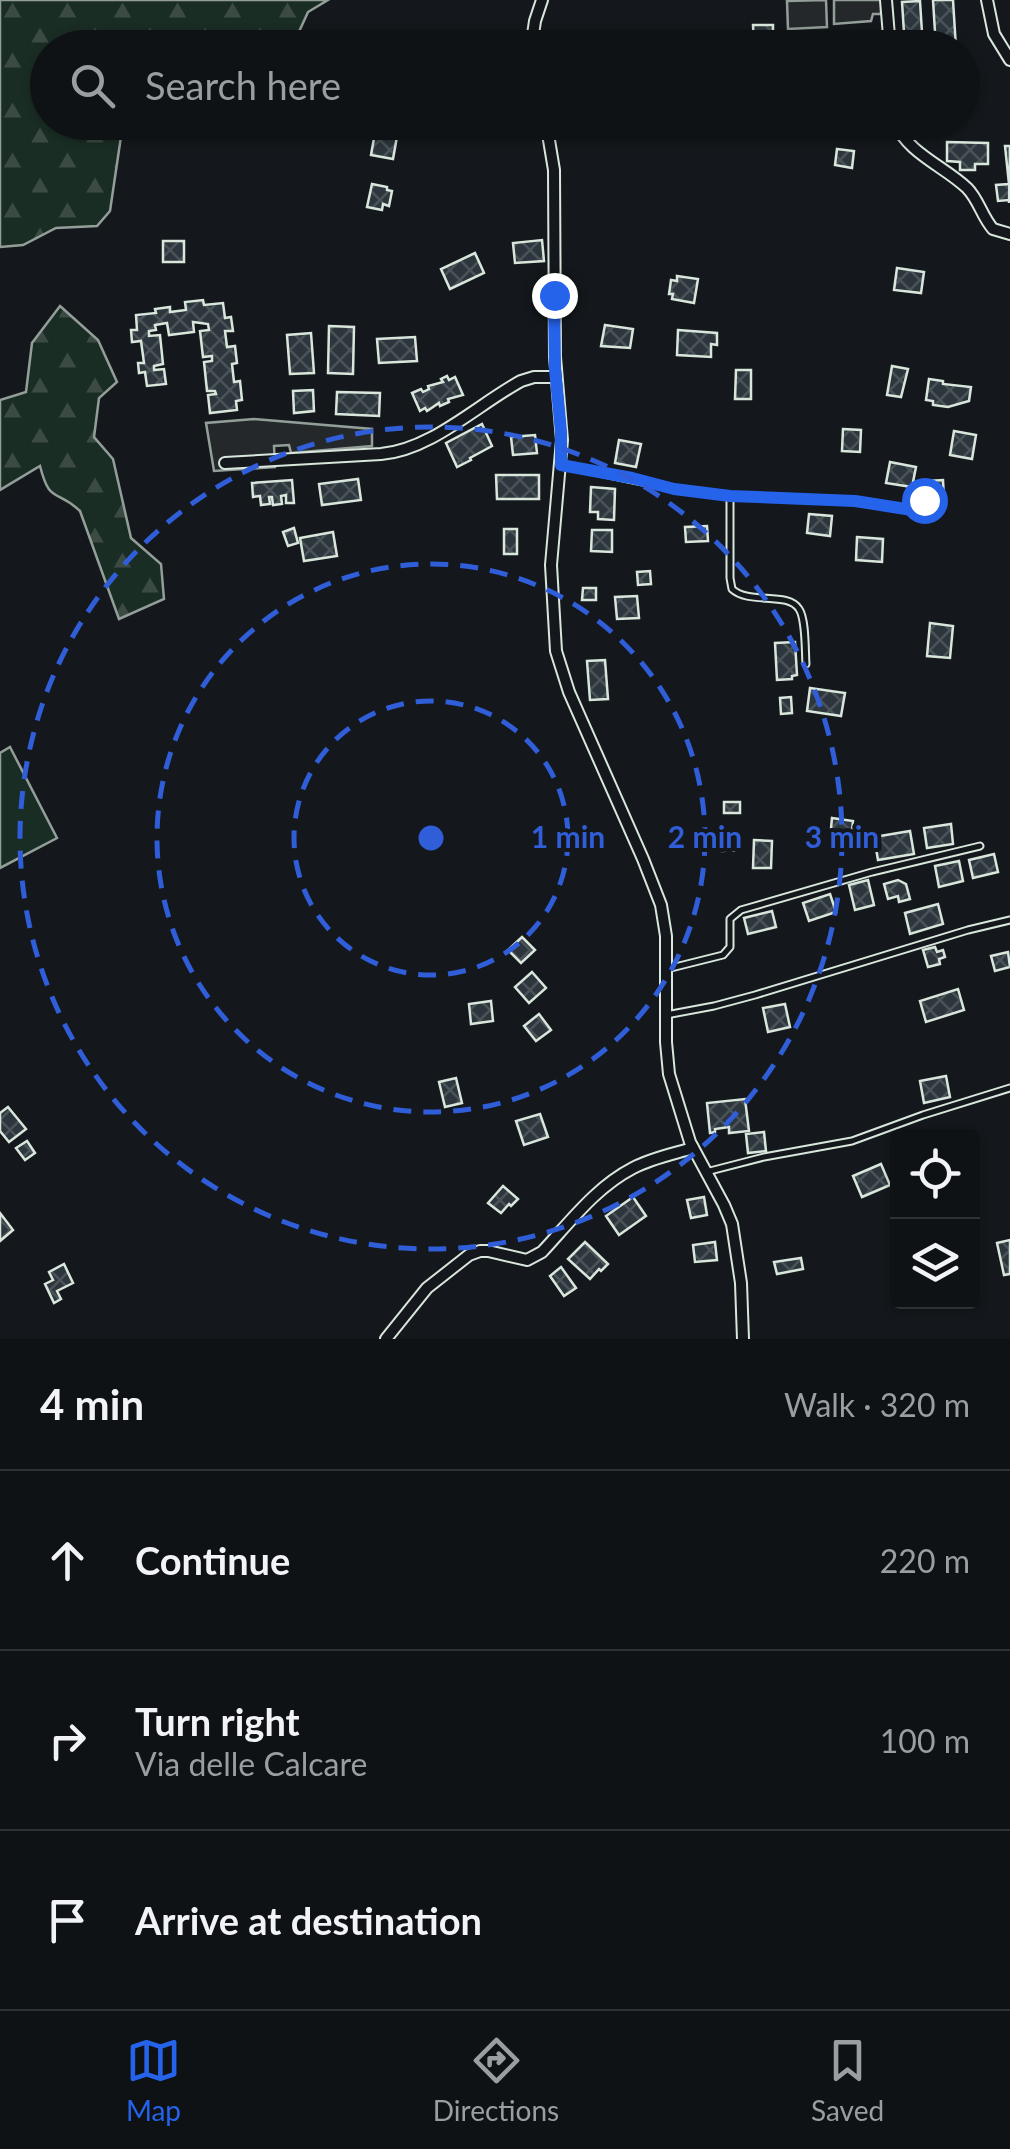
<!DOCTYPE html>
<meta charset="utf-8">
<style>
body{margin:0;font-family:Lato,sans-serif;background:#181b1e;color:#f1f3f6}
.controls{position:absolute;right:30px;bottom:30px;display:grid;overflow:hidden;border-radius:10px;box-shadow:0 2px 8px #0004}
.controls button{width:90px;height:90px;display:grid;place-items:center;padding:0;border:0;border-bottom:2px solid #2f3234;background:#0f1215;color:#f1f3f6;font:50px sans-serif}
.stop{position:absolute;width:30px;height:30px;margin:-22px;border:8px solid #2563eb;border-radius:50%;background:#fff}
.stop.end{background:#2563eb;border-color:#fff;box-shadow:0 2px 10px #0008}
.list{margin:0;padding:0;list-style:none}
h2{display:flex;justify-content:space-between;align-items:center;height:130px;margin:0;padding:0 40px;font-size:42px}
h2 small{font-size:32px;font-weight:400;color:#9b9ea0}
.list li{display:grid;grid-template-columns:65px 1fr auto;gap:30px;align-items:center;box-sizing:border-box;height:180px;padding:0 40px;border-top:2px solid #2f3234}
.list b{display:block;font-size:38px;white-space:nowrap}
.list p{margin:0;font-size:32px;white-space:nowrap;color:#9b9ea0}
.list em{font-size:32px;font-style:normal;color:#9b9ea0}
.icon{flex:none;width:55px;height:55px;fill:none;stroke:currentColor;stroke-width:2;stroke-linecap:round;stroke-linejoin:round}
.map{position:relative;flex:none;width:1010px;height:1339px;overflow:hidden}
.search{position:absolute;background:#0f1215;box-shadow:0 2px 8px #0004;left:30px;right:30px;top:30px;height:110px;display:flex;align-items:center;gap:25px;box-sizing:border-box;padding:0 35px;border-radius:55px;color:#9b9ea0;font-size:38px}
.sheet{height:670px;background:#0f1215}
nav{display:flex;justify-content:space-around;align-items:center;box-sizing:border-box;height:140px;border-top:2px solid #2f3234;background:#0f1215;font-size:28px;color:#9b9ea0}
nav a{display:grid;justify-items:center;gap:5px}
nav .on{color:#2563eb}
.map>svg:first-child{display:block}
.forest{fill:url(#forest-firs);stroke:#939e99;stroke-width:2.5}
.pitch{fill:#1a2d24;stroke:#939e99;stroke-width:2.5}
.parking{fill:#24282b;stroke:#939e99;stroke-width:2.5}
.building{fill:url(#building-cross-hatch);stroke:#d8e6dc;stroke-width:2.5}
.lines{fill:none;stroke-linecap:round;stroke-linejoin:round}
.lane-casing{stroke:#d8e6dc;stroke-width:9}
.street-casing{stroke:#d8e6dc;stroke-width:14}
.lane{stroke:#14181c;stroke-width:5}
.street{stroke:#14181c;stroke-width:10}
.route{stroke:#2563eb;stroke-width:12}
.ring{fill:none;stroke:#305dd8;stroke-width:5;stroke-dasharray:18 12}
.centre{fill:#305dd8;stroke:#14181c;stroke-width:5}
.ring-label{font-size:30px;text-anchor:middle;font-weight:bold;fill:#305dd8;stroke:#14181c;stroke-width:8;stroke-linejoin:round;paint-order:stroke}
</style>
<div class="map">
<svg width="1010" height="1339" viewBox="0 0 1010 1339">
<defs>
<pattern id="forest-firs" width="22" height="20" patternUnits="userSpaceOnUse" patternTransform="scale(2.5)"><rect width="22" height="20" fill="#1a2d24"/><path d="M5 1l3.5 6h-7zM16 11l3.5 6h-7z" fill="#3b4b43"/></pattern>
<pattern id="building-cross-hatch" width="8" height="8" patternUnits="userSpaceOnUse" patternTransform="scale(2.5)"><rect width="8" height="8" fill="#2c363c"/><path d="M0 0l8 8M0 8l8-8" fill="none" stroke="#4a5358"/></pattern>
</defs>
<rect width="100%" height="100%" fill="#14181c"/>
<g class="forest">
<path d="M0,0H328L308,12L292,47L48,48V122L123,123L110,211L97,226L56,228L23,245L0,247Z"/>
<path d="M60,306L98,340L117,382L99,398L94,437L113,459L131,538L161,564L164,599L119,619L80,511C56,488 50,505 40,466L0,490V400L26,392L32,343Z"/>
</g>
<path class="pitch" d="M10,747L57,838L0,868V753Z"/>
<g class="parking">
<path d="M826,0L827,27L788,29L787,1Z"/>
<path d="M834,0H881V14H873L871,21L834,24Z"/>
<path d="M254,419L372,429V446L291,453L289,445L274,446L275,467L214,471L206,423Z"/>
</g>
<g class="building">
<path d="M933,0H953L956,48H936Z"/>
<path d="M920,1L923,48H905L902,2Z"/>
<path d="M753,25H773V45H754Z"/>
<path d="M653,38L673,39V48H652Z"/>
<path d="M873,38L874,48H843L842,39Z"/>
<path d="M376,127L398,131L393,159L371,155Z"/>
<path d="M947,142L988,143V164H975V170H960V162L947,161Z"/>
<path d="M1005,146H1010L1009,203V200L998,201L996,185L1009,184Z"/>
<path d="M837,149L854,151L852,168L835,165Z"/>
<path d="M372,184L387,187V190L392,191L389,206L383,204L382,210L367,207Z"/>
<path d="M542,240L544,261L515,263L513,243Z"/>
<rect x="163" y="241" width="21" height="21"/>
<path d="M475,253L484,273L450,289L441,269Z"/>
<path d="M897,268L924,272L921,293L894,290Z"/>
<path d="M677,276L698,279L694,303L672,299L673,294H669L671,280L677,281Z"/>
<path d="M203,300L204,305L223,303L225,318L231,317L233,331H225L227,347L235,346L237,363L232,364L234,382L240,381L242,400L236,401L237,410L210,413L208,395L216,394L215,391H207L204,362L212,361V356L203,357L200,331L209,330L208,324L193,322L194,332L169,335L167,323L155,325L156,330L149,331V336L160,335L163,364L154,366V370L164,369L166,384L147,386L145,372L139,373L138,363H144L141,341L132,342L131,330H137L136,315L156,313L155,309L170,307V312L186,310L185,302Z"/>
<path d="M605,325L633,329L630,348L601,346Z"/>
<path d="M329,326L354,327L353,374L328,373Z"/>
<path d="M678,330L717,333V345L711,344V357L677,355Z"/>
<path d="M311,333L314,373L290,374L287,335Z"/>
<path d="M415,337L417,361L379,363L377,339Z"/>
<path d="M892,366L908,369L901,397L887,395Z"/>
<path d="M736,370H751V399H735Z"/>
<path d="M447,376L449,380L455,377L463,395L448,399L449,402L440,406L439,403L427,411L425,408L420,411L412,393L421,389L423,392L429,389L428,386L443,382L441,379Z"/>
<path d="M929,379L943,381V384L971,387L969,401L948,407L933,405V401L926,400Z"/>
<path d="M313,390L314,411L294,413L293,391Z"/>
<path d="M337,392L380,393L379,416L336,414Z"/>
<path d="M482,424L492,446L470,458L471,460L457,467L446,443Z"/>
<path d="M843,429L861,430L860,452L842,451Z"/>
<path d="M954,431L976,435L972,459L950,455Z"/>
<path d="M535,435L537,453L513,455L511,437Z"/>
<path d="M619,440L641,444L636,467L615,463Z"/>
<path d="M890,462L916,467L912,487L886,483Z"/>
<path d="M496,475H539V499H497Z"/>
<path d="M358,479L361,500L322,505L319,484Z"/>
<path d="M292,480L294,503H286V495L281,496L282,504L273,505L272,497H269L270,504L261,505L260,496L253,497L252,483Z"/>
<path d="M943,480L944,499L929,500L928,481Z"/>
<path d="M591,487L615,489L614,520L598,519V512H590Z"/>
<path d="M809,514L832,516L830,536L807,533Z"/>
<path d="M707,526L708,541L686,542L685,527Z"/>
<path d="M294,528L298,543L288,546L283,532Z"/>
<rect x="504" y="529" width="13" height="25"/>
<path d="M592,530H612V552L591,551Z"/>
<path d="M333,532L337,556L304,561L300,538Z"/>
<path d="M857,537L883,539L882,562L856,560Z"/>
<path d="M650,571L651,584L638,585L637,572Z"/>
<path d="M583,588H596V600H582Z"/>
<path d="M637,596L639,618L617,619L615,597Z"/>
<path d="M930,623L953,626L950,658L927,656Z"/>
<path d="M795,642L797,675L792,676V679L777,680L775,643Z"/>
<path d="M605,660L608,699L590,700L587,661Z"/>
<path d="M810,688L845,693L841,716L807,711Z"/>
<path d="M791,697L792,713L781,714L780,698Z"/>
<rect x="724" y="802" width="16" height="11"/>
<path d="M832,818L853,821L851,841L830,839Z"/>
<path d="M951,824L953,844L927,848L924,828Z"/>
<path d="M910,831L914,854L878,860L874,837Z"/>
<path d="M738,833L739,850L722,851L720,834Z"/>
<path d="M754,840L772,841L771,868H753Z"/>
<path d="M994,854L998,872L973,878L969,860Z"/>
<path d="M959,861L963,881L939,887L935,866Z"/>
<path d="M868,880L874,905L855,910L849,885Z"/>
<path d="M898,880L906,884L910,899L899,902L898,896L888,899L884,884Z"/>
<path d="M830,894L836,912L809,921L803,903Z"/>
<path d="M938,904L943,924L910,934L905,913Z"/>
<path d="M772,911L776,927L748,934L744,918Z"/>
<path d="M522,937L535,950L521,963L508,950Z"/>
<path d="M935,947L937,952L943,950L945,957L939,959L940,964L928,967L923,950Z"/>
<path d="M1008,952L1010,967L995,971L991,956Z"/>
<path d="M532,972L546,988L529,1003L515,987Z"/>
<path d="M958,989L964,1010L926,1022L920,1001Z"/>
<path d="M491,1001L493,1021L471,1024L469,1004Z"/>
<path d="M785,1004L790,1027L768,1032L763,1008Z"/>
<path d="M539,1014L551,1030L536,1041L524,1026Z"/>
<path d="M946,1076L950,1097L924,1103L920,1081Z"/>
<path d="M456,1078L462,1103L445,1107L439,1082Z"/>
<path d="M745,1099L749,1131L729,1133V1127L715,1129V1132L710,1133L707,1103Z"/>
<path d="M8,1107L26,1129L9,1142L0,1131V1113Z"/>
<path d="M540,1114L548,1137L524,1145L516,1121Z"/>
<path d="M764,1132L766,1151L748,1153L746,1134Z"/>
<path d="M27,1141L35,1153L25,1160L16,1148Z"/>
<path d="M881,1164L890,1185L862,1197L853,1176Z"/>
<path d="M503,1186L518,1199L511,1206L509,1204L501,1213L488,1203Z"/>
<path d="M633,1197L646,1216L619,1235L606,1216Z"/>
<path d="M704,1197L707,1215L691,1218L687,1200Z"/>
<path d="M0,1213L13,1230L0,1241Z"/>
<path d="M1010,1240V1274L1004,1275L997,1243Z"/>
<path d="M585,1242L608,1264L601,1271L599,1269L590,1279L568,1259Z"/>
<path d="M715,1242L717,1260L695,1262L693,1245Z"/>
<path d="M801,1258L803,1269L777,1274L774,1262Z"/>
<path d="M64,1264L73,1283L57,1291L61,1299L54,1303L45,1284L53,1280L49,1272Z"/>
<path d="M561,1267L576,1288L564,1296L550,1276Z"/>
</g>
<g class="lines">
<g class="lane-casing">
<g id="lane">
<path d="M561,465L681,490L730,496L845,500L908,510L920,507L925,492"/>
<path d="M730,496V578L732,589C749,605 788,591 799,609C806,619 805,651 806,664"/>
<path d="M667,969L723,955L730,947V919L741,910L872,872L980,846"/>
<path d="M666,1015L714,1006L755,995L968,930L1010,920"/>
<path d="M706,1172L764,1157L852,1141L923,1115L1010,1088"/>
</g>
</g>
<g class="street-casing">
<g id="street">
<path d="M886,0L890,48"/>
<path d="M987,0L994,34L1010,60"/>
<path d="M531,48L535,21L542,0"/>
<path d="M546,122L554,170L555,357L562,440L551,565L556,651L569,692L643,859L661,905L666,936V1042L669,1074L690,1142L724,1205L732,1224L741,1283L743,1339"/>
<path d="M895,122C907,153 944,166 967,188C979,200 982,217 993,229L1010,234"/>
<path d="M225,463L381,454C431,450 477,405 521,381L534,377H556"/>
<path d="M386,1339L427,1288L469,1255L480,1251H488L527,1260L542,1252C570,1222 596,1187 633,1168C652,1158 673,1154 693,1148"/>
</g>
</g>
<use href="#lane" class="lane"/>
<use href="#street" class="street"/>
</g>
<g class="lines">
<path class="route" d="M554,295L555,369L561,432V465L632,478L674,489L730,496L855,501L912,510L920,507L924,500"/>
</g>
<g class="ring">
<circle cx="431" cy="838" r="137"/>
<circle cx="431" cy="838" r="274"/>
<circle cx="431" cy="838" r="411"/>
</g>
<circle cx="431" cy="838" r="15" class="centre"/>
<g class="ring-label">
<text x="568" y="848">1 min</text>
<text x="705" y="848">2 min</text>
<text x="842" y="848">3 min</text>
</g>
</svg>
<div class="controls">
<button><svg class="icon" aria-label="locate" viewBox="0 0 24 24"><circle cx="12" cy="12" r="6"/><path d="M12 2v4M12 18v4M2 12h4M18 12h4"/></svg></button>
<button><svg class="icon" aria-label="layers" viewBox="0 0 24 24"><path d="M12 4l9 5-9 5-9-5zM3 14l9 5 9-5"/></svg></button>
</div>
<div class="stop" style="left:924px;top:500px"></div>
<div class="stop end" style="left:554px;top:295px"></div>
<div class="search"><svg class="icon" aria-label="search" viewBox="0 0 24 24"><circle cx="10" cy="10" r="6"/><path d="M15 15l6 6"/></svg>Search here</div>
</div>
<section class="sheet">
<h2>4 min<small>Walk · 320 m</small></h2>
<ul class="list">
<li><svg class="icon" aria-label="ahead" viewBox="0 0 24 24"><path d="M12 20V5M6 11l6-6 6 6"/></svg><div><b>Continue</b></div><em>220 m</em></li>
<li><svg class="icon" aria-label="right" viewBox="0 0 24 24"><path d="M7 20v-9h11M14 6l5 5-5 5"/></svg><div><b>Turn right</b><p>Via delle Calcare</p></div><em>100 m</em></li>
<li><svg class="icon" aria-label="arrive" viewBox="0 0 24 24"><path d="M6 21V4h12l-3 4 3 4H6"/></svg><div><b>Arrive at destination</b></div></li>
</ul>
</section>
<nav>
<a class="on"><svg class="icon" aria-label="map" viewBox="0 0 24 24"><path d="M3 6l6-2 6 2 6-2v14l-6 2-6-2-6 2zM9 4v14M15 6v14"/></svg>Map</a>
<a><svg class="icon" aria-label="directions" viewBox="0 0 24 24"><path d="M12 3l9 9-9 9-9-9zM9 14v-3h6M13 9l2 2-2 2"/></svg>Directions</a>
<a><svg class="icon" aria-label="saved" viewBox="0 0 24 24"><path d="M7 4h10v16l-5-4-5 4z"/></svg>Saved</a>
</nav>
